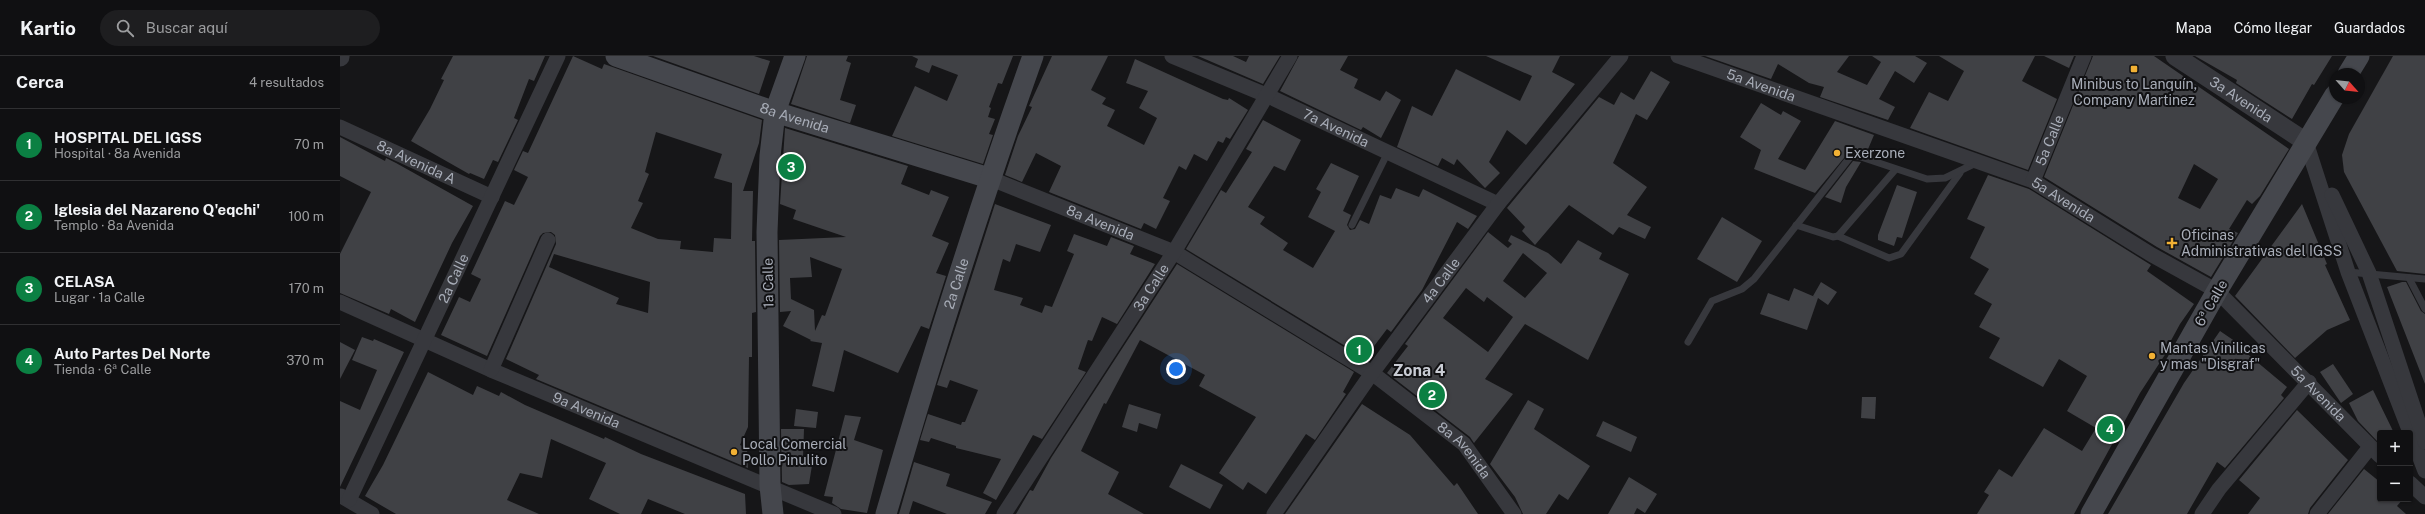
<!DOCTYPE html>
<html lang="es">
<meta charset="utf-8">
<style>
body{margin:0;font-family:"Public Sans",sans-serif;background:#1e1e20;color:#f1f3f6}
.controls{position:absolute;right:12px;bottom:12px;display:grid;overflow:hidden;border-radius:4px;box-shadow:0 1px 3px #0004}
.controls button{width:36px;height:36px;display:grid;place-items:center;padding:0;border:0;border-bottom:1px solid #303032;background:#101012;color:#f1f3f6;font:20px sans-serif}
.compass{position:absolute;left:1989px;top:12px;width:36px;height:36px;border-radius:50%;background:#101012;box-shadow:0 1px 3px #0004;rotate:117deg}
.you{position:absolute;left:836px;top:313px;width:14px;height:14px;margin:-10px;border:3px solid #fff;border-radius:50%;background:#1a73e8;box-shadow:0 0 0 6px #1a73e833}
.badge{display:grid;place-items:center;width:26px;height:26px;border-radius:50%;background:#0b8043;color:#fff;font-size:13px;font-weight:700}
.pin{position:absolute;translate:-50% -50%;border:2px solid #fff;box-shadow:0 1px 4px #0006}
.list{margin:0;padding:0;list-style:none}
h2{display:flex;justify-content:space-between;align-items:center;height:52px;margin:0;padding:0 16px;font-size:17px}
h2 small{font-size:13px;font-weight:400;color:#9c9d9f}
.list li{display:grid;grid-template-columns:26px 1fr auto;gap:12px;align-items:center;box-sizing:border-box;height:72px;padding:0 16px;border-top:1px solid #303032}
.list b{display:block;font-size:15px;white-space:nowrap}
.list p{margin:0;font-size:13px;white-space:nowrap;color:#9c9d9f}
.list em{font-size:13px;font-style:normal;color:#9c9d9f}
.icon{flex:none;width:22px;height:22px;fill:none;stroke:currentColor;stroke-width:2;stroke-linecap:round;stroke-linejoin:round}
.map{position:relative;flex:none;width:2085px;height:458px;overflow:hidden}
header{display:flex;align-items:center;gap:24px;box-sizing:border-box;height:56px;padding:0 20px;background:#101012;border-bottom:1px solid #303032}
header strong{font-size:19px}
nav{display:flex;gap:22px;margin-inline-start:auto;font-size:14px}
.search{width:280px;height:36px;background:#1e1e20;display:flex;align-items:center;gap:10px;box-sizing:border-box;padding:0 14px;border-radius:22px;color:#9c9d9f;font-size:15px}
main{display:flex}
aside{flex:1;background:#101012}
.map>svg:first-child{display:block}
.building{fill:#404145;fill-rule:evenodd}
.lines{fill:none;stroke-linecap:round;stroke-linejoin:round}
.service{stroke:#37383d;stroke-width:7}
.minor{stroke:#37383d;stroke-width:15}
.tertiary{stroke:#37383d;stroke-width:19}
.secondary{stroke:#45474d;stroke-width:21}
.poi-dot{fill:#f2b134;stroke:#111113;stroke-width:1.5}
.labels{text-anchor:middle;stroke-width:4;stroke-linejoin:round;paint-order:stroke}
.poi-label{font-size:14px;fill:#a8adb8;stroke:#111113;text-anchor:start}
.street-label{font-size:14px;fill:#a8adb8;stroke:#111113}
.quarter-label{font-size:16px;font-weight:bold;fill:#c9ccd4;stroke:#111113}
</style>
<header>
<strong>Kartio</strong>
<div class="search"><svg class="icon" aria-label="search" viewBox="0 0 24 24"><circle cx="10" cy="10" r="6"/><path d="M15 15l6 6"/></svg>Buscar aquí</div>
<nav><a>Mapa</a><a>Cómo llegar</a><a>Guardados</a></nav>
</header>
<main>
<aside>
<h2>Cerca<small>4 resultados</small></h2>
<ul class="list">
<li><span class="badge">1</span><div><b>HOSPITAL DEL IGSS</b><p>Hospital · 8a Avenida</p></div><em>70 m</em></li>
<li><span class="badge">2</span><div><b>Iglesia del Nazareno Q'eqchi'</b><p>Templo · 8a Avenida</p></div><em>100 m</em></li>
<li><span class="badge">3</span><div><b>CELASA</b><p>Lugar · 1a Calle</p></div><em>170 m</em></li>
<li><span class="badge">4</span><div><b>Auto Partes Del Norte</b><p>Tienda · 6ª Calle</p></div><em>370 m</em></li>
</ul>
</aside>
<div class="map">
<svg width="2085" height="458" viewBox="0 0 2085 458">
<rect width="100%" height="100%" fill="#161618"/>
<g class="building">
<path d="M113,0H205L194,25L189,23L174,62L178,64L158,106L153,104L144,123L130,117L129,118L71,85L90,53L104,24L101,23Z"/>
<path d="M233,0L262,13L264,8L422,64L419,87L403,135H413L412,185H415L416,256L412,257V301H409L408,371L400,389L407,392L408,412L196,323L199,319L166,303L216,188L215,179L211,176L203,177L200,180L147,300L101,279L119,241L130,246L141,223L131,218L165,145L174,149L188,121L174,114L183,95L188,97ZM316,76L382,98L374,122L392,127L391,183L374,182L373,196L340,193L341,185L318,183L291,172L303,147L298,145L309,118L305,116ZM214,198L310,226L308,257L276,248L279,242L209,211Z"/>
<path d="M313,0H414L430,5L419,38Z"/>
<path d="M467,0H508L506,5L511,7L500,44L516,49L510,67L451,48Z"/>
<path d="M572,0H673L662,28L658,27L649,51L651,52L648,61L655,63L649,78L653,79L643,108L552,80L575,30L607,45L618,19L592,9L589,17L575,11L578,3Z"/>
<path d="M712,0H768L751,34L766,42L762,48L775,54L767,70L804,89L817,62L799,52L808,35L786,27L795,3L883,43L888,44L889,42L908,54L890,83L886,81L883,87L878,85L867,105L854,98L846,114L839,110L823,142L830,145L816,173L804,167L801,173L709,136L721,110L696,97L682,126L665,119L678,80L692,51L689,50Z"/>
<path d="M858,0H893L906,6L909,0H940L923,28Z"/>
<path d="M959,0H1008L1000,14L1018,23L1014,32L1040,45L1046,35L1061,44L1041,82L1023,71L1021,74L940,35Z"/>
<path d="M1146,0H1220L1212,16L1235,28L1186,89L1167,74L1149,106L1160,117L1145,132L1117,103L1114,109L1102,102L1098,110L1057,91L1072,50L1092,60L1116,13L1180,45L1192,20Z"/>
<path d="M1365,0H1509L1497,16L1527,29L1541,6L1532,0H1575L1587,7L1574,27L1555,15L1539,43L1555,51L1548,64L1480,41L1484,31L1469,27L1438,8L1431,23Z"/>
<path d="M1599,0H1695L1682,25L1717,43L1688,114L1570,72L1589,36L1608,45L1624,15Z"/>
<path d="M1704,0H1734L1729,12Z"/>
<path d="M1753,0H1814L1949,93L1920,140L1912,148L1907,144L1889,173L1898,177L1871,221L1817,191L1704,121ZM1854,108L1878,123L1860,153L1838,142Z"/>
<path d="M1855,0H1992L1974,29L1972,28L1952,63L1896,27L1897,24Z"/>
<path d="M2053,0H2085V218L2057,215L2004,116L2002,99L2009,78Z"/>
<path d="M1311,15L1330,26L1307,64L1296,58L1273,107L1307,131L1287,159L1311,171L1305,183L1279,171L1273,179L1229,149L1195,189L1182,175L1185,171L1167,152L1259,41L1274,49L1281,36L1294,44Z"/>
<path d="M1421,47L1441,59L1443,55L1461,65L1438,103L1465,114L1495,65L1534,79L1526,98L1509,96L1475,137L1414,113L1421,94L1400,81Z"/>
<path d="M923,64L961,84L945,115L934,110L908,151L925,161L920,168L948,187L943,194L973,212L995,175L968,161L981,136L976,133L991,107L1019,120L1003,155L1011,159L1007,169L1010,174L1015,173L1020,164L1029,168L1040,139L1051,143L1056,132L1079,141L1083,133L1137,160L1128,173L1117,166L1082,234L1051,276L1047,273L1025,302L846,193L881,134L886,137L912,96L906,93Z"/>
<path d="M445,72L568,110L561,128L589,139L591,134L609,141L592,180L609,187L596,217L606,220L589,273L581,270L558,317L504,294L494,336L472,330L482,287L470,285L471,284L443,270L451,255L440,256L439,184L506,181L453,163L456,154L440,148ZM470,201L502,213L485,260L482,259L475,275L474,254L451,243L450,222L472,221Z"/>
<path d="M0,81L45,105L46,102L56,107L133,150L112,187L75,266L51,253L49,258L0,237V198L31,136L0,120Z"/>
<path d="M1513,105L1521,106L1506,131L1501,147L1485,141Z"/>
<path d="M1648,119L1689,133L1811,209L1807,215L1854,248L1840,268L1828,290L1830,291L1800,337L1734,458H1637L1649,439L1644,436L1659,413L1672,421L1704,372L1742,395L1756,372L1727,355L1747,320L1719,303L1703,331L1649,302L1660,282L1639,271L1652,248L1634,238L1649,213L1630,202L1645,171L1627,163Z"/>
<path d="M1557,129L1577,136L1562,182L1557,181L1554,190L1538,184V179Z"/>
<path d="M655,148L711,169L700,196L676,188L670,206L663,203L654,234L683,242L680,249L702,257L705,249L712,251L734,198L727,195L734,178L767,190L771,181L794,190L790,198L815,208L777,268L762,261L752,285L748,284L738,313L746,316L702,383L693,379L656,444L643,437L661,403L616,392V390L591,382L589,386L580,384L588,358L621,369L622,366H625L638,334L610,324L607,332L597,329Z"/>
<path d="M1962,148L1987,208L1985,209L2010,264L1987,274L1955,302L1895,240Z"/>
<path d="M1382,161L1422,185L1397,226L1357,203Z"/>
<path d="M1148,176L1168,192L1172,188L1168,185L1171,179L1208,197L1221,208L1238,184L1262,197L1259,203L1289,218L1248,304L1185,268L1145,323L1173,338L1134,387L1130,381L1047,317L1068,290L1065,288ZM1183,197L1207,217L1185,242L1163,225ZM1126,232L1144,246L1147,241L1173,261L1148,296L1103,262Z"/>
<path d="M837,208L1014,316L1003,336L1006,338L975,384L966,378L926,438L908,426L903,434L879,417L916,361L859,330L865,319L800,284L766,348L764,347L741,395L779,416L768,438L804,458H676L690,434L693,435L711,402Z"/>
<path d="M1481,226L1497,236L1488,249L1478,242L1467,274L1420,258L1428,237L1449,245L1454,232L1475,241L1473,240Z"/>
<path d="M2062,226H2066L2081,255L2085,258V328L2047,231Z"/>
<path d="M1880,275L1899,288L1898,290L1947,331L1941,339L1944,342L1885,412L1877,406L1847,458H1768L1844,327Z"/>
<path d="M22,281L33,285L34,283L64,296L0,431V345L20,354L37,314L12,304Z"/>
<path d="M0,286L15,294L0,323Z"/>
<path d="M1993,308L2013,338L2001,347L1980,316Z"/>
<path d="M88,316L133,339L137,330L159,340L161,336L185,349L264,383L265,381L301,398L405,438L406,458H345L308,443L301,458H280L249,443L266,407L211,383L202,422L180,417L167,444L199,458H56L25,440L43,409Z"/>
<path d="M2033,334L2054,377H2040V383L2037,385L2018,365L2009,347Z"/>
<path d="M1522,341H1536L1535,363L1521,362Z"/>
<path d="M1188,344L1204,353L1194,373L1250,410L1228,444L1219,438L1206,458H1183L1175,441L1150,408Z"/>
<path d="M789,348L821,358L817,373L799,367L797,376L782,371Z"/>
<path d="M1022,348L1070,379L1114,430L1117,427L1138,458H945Z"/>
<path d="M456,353L478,356L476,372L454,370Z"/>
<path d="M1957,354L2008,404L1970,452L1968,458H1908L1920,442L1899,424Z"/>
<path d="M505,359L521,361L514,384L543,394L527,457L501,453L492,447L493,441L484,440Z"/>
<path d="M1263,365L1297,381L1291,396L1256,380Z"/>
<path d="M441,373H464L463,402L473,403L469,428L449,429L442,426Z"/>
<path d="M574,406L610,418L606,430L652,446L645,458H607L573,445L569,458H559Z"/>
<path d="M841,408L883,429L870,453L829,431Z"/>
<path d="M2024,413L2040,426V443H2063L2057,450L2066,458H1988Z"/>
<path d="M1289,421L1317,438L1305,457L1297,452L1294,458H1268Z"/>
</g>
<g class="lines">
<g class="service">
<path d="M1012,169L1048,96"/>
<path d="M1456,169L1493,181L1498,180L1555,114"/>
<path d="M1498,180L1549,202L1561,198L1620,117"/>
<path d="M2008,216L2085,223"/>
<path d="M2069,222L2085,253"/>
<path d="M1348,286L1372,245L1402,233L1414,223L1511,100H1518L1587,123L1605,122L1638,106"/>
</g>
<g class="minor">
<path id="s1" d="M832,0L926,39L1158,148"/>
<path id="s2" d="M1338,0L1693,125L1812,199L1877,235L2040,400"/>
<path id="s3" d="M0,71L152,141"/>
<path d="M1966,86L2008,216L2085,415"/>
<path id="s4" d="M649,122L834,196L1032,317L1124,388L1174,458"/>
<path id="s5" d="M1693,125L1744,0"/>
<path d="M1992,139L2029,217L2085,386"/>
<path id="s6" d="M0,246L151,314L494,458"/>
<path d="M151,314L208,184"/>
<path d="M2070,427L2085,441"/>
<path d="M1,440L32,458"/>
<path id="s7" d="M9,444L218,0"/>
<path id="s8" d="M664,458L834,196L950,0"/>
<path id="s9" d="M934,458L1032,317L1158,148L1281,0"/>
<path d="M1862,458L1879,433L1969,326"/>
<path d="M1977,458L2030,391"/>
</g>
<g class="tertiary">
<path id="s10" d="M1835,0L1966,86"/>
<path d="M0,1V0"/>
</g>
<g class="secondary">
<path id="s11" d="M276,0L435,56L649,122"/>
<path d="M2008,18L2019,0"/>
<path d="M433,458L430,430L427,176L430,100L435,56L455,0"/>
<path id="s12" d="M546,458C591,304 639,151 693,0"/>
<path d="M1751,458L1877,235L1995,39"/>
</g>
</g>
<g class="poi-dot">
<rect x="1790" y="9" width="8" height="8" rx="2"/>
<circle cx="1497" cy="97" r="4"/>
<path d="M1830 181h4v4h4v4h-4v4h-4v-4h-4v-4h4z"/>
<circle cx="1812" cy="300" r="4"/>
<circle cx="394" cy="396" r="4"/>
</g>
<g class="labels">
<g class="poi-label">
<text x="1794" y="33" text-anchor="middle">Minibus to Lanquín,<tspan x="1794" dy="16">Company Martinez</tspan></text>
<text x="1505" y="102">Exerzone</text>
<text x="1841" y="184">Oficinas<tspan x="1841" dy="16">Administrativas del IGSS</tspan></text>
<text x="1820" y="297">Mantas Vinilicas<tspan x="1820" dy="16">y mas "Disgraf"</tspan></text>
<text x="402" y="393">Local Comercial<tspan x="402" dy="16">Pollo Pinulito</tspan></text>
</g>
<g class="street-label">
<text dy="5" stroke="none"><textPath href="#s2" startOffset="88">5a Avenida</textPath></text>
<text dy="5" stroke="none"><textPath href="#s10" startOffset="79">3a Avenida</textPath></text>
<text dy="5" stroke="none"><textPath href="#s11" startOffset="189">8a Avenida</textPath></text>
<text dy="5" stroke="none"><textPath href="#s1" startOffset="179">7a Avenida</textPath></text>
<text dy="5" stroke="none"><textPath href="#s5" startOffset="44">5a Calle</textPath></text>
<text dy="5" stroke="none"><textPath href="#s3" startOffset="84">8a Avenida A</textPath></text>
<text dy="5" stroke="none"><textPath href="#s2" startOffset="412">5a Avenida</textPath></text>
<text dy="5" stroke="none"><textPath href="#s4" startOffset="120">8a Avenida</textPath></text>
<text dy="5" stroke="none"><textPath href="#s7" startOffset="245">2a Calle</textPath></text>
<text dy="5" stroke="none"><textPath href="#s9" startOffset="287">4a Calle</textPath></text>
<text transform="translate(428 227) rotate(-91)" y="5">1a Calle</text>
<text dy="5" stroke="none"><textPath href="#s12" startOffset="241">2a Calle</textPath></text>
<text dy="5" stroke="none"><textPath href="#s8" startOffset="270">3a Calle</textPath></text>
<text transform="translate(1871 247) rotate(-60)" y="5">6ª Calle</text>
<text dy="5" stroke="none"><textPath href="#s2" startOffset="735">5a Avenida</textPath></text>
<text dy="5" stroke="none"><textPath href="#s6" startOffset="269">9a Avenida</textPath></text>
<text dy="5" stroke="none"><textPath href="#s4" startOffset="552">8a Avenida</textPath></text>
</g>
<g class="quarter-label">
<text x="1079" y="320">Zona 4</text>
</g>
</g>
</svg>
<div class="controls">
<button>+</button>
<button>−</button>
</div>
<svg class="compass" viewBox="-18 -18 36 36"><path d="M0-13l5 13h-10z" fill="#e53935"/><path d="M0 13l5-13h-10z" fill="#9c9d9f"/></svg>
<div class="you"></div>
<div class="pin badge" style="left:1019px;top:294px">1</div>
<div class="pin badge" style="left:1092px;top:339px">2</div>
<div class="pin badge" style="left:451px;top:111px">3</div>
<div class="pin badge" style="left:1770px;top:373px">4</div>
</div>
</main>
